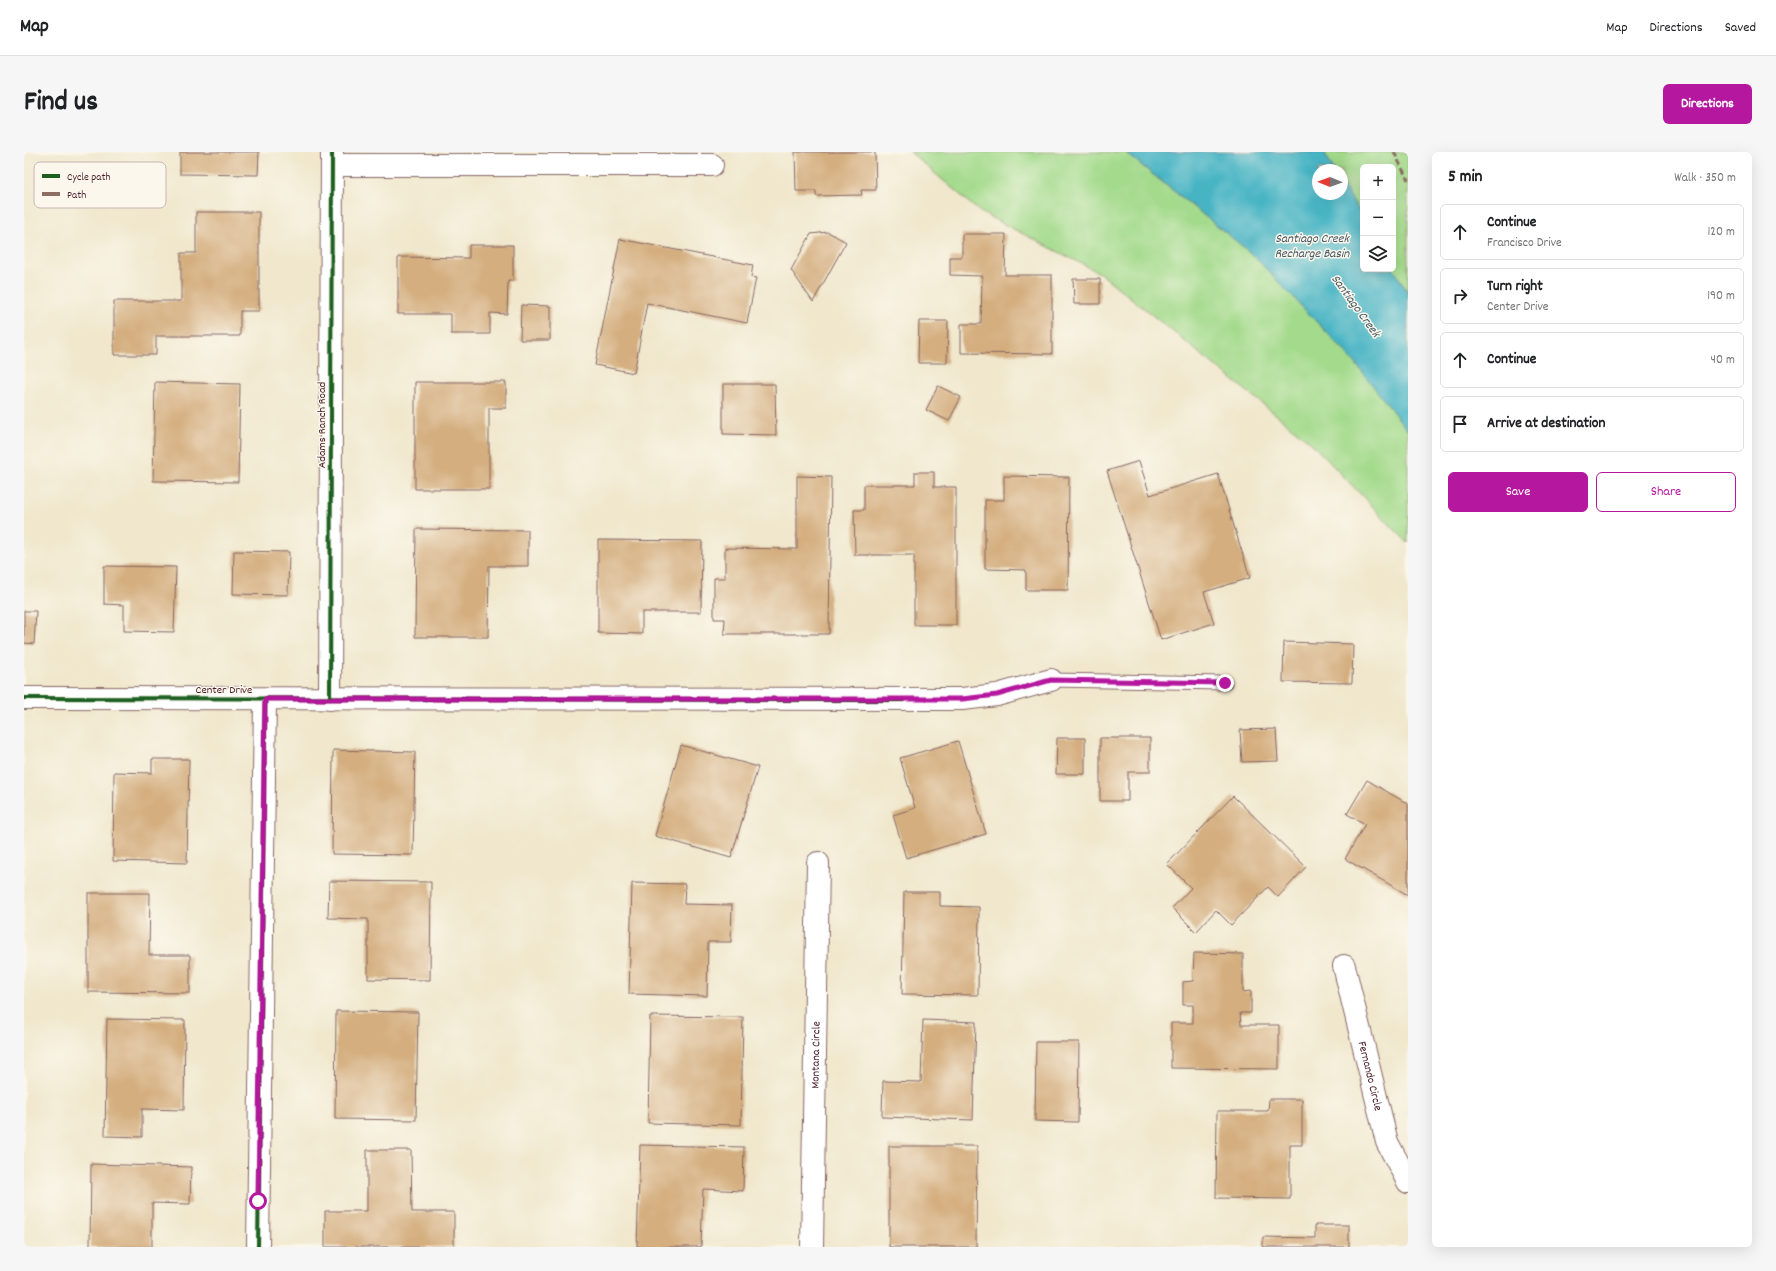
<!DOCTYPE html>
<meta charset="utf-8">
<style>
body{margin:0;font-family:Dekko,sans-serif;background:#f6f6f6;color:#202124}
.controls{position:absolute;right:12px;top:12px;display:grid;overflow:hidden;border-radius:6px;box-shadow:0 4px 16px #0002}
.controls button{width:36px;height:36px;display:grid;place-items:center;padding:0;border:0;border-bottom:1px solid #e0e0e0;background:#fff;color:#202124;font:20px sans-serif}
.compass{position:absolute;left:1288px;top:12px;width:36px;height:36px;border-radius:50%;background:#fff;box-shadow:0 4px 16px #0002;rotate:271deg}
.stop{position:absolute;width:12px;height:12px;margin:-9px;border:3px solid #b5179e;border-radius:50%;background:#fff}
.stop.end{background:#b5179e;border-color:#fff;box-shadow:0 1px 4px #0008}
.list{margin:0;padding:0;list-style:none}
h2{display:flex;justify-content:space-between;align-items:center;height:52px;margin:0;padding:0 16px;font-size:17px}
h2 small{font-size:13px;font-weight:400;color:#757577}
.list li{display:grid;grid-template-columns:26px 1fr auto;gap:12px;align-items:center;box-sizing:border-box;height:56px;margin:0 8px 8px;padding:0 8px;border:1px solid #e0e0e0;border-radius:6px}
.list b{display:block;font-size:15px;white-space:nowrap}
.list p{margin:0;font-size:13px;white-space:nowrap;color:#757577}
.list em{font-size:13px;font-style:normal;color:#757577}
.actions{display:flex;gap:8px;padding:12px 16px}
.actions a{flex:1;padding:9px 0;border:1px solid #b5179e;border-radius:6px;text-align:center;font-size:14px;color:#b5179e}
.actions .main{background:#b5179e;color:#fff}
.icon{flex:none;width:22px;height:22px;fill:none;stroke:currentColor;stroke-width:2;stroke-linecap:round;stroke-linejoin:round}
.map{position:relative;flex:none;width:1384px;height:1095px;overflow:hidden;border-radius:6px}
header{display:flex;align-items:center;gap:24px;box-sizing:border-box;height:56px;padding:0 20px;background:#fff;border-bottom:1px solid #e0e0e0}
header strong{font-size:19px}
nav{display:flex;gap:22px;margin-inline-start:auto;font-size:14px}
.intro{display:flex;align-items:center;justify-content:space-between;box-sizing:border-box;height:96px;padding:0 24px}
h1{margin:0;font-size:28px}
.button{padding:10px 18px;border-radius:6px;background:#b5179e;color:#fff;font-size:14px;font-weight:700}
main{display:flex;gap:24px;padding:0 24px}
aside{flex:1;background:#fff;border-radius:6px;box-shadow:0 4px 16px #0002}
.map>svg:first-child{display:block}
.green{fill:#a3da8b;stroke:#767c5b}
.water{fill:#47b4c4;stroke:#486a78}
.building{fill:#d4ae7f}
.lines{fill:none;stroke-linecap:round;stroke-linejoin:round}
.service-casing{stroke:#846563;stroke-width:15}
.minor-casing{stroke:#846563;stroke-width:24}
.tertiary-casing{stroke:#846563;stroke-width:24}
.service{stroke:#fff;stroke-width:13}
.minor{stroke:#fff;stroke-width:22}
.tertiary{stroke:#fff;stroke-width:22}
.quiet{stroke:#8d6e63;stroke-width:3;stroke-dasharray:6 3;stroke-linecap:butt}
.cycleway-casing{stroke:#fbf7ec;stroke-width:6}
.cycleway{stroke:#1b5e20;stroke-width:4}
.route{stroke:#b5179e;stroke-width:5}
.labels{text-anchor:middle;stroke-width:3;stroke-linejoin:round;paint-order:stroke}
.street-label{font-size:12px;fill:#4a1f2b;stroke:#fbf7ec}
.water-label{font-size:13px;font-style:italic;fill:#495b68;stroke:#fbf7ec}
.key{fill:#fbf7ec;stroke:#c6b6b2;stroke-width:1}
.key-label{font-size:11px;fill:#4a1f2b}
</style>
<header>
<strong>Map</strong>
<nav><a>Map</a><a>Directions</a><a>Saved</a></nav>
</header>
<div class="intro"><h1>Find us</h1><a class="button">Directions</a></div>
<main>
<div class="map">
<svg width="1384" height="1095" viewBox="0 0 1384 1095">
<rect width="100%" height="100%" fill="#fbf7ec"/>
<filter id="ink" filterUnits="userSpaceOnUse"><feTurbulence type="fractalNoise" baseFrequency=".025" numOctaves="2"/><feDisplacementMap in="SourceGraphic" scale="8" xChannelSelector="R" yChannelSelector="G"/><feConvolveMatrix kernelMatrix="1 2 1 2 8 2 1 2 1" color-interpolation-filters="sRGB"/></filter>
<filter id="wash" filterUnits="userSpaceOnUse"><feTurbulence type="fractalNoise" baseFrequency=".012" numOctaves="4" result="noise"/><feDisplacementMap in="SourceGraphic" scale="16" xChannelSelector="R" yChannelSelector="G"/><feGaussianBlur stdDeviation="0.9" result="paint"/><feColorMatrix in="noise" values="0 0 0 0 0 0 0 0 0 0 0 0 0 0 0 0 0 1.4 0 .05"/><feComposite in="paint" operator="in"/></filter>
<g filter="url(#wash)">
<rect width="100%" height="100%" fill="#f0e7cc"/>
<g class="green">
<path d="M886,0H1101L1227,101L1329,208L1384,279V391L1286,290L1076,121L956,60Z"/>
<path d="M1300,0H1384V141L1369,116V15H1339V65L1318,31V18H1310Z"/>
</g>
<path class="water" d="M1101,0H1300L1310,18H1294V42H1318V31L1339,65V117H1369V116L1384,141V279L1329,208L1227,101Z"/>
<g id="blocks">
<g class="building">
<path d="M156,0H235L234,23L156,22Z"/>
<path d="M771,0H851L852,38H837L838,43L792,44V39H772Z"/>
<path d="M172,60H235V159H216V184H132V203H90V149H157V101H172Z"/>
<path d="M804,80L822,90L789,150L767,118L787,82Z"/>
<path d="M938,82H982L981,123H1028V202L937,201V172H957L958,124L926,123V105H938Z"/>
<path d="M596,87L729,113L727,125L732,126L723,171L623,151L610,221L571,213Z"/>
<path d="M445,93H489V129H484L483,162L466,161V182H427V162H374V105L445,106Z"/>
<path d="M1049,127H1076V152H1050Z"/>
<path d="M497,153L526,154V188H496Z"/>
<path d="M895,169H924L923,211H894Z"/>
<path d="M131,230L216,232L214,330L129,329Z"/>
<path d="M391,230H482V256H465V337H391Z"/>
<path d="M699,232H751L752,283L699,282Z"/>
<path d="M914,234L937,245L925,269L902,258Z"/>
<path d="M1115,309L1126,343L1194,322L1226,426L1180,440L1190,471L1137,488L1083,319Z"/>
<path d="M891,320H910V335H932V473H890V403H831L830,358H840V333H891Z"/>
<path d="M773,324L807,325L805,482H700L701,467H690V426H701V396L773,397Z"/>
<path d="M980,324L1045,325L1044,438H1002V418L961,417V348H980Z"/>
<path d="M392,377L504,378V414H465L464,485H391Z"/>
<path d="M574,388L678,389L677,460H618V482L574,481Z"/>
<path d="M210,399L265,400L264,443L209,442Z"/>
<path d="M80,414L152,415L150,480L100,479V453L80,452Z"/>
<path d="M0,459H12L10,492L0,491Z"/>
<path d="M1260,490L1329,492L1328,531L1259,530Z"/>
<path d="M1252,577L1254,609L1218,610L1216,578Z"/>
<path d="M1033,586H1061V622H1032Z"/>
<path d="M1076,586H1126V620H1104V649H1076Z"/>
<path d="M934,589L962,682L882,706L869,663L891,656L876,606Z"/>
<path d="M657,593L734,615L707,706L631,684Z"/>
<path d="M309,598L391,600L389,703L308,702Z"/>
<path d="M128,607H165L163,711L89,709L90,620L128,621Z"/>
<path d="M1343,628L1384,652V743L1321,707L1341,672L1323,662Z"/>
<path d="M1209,644L1282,715L1254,745L1244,735L1207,773L1192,758L1172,780L1148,756L1167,736L1143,712Z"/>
<path d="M305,729L407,730L406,828L344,827V767L304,766Z"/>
<path d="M608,731L661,732L660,752L708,753L707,790H684L683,844L605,842Z"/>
<path d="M880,740H916V754L955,755L954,843L878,842Z"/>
<path d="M64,741H126L125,803H166V841L64,840Z"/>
<path d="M1170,801L1219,802V840L1227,839V861H1216L1217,873H1255V917L1147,916V871H1169V853H1159V830L1169,829Z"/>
<path d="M312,859L394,860L392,968L311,967Z"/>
<path d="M626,864L719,865L717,973L624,971Z"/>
<path d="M83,867L161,868L160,958L118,957V985L81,984Z"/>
<path d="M899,868L952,870L949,968L858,965L859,929L897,930Z"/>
<path d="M1012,890H1055L1054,970L1011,969Z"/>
<path d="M1245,947H1278V993H1266V1047L1192,1046L1193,959H1244Z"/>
<path d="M616,993L720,995L719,1039L679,1037L677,1095H613Z"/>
<path d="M865,994H953L952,1095H865Z"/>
<path d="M343,998H387L388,1060H430V1095H301V1059H343Z"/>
<path d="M67,1012L167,1015L166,1052L128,1051V1095H66Z"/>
<path d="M1291,1073H1325V1095H1239V1085L1291,1086Z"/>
</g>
</g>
</g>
<g filter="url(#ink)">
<use href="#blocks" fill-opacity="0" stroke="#846563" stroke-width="1"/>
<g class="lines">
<g class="service-casing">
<path id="service" d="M1027,528L1201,531"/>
</g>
<g class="minor-casing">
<g id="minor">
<path d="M308,13H688"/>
<path d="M306,547L308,0"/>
<path id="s1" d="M1320,814L1363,990L1384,1030"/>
<path d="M234,1095L241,547"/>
<path id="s2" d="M788,1095L794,711"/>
</g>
</g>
<g class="tertiary-casing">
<path id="tertiary" d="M0,546L938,547L973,543L1027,528"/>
</g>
<use href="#service" class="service"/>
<use href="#minor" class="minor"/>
<use href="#tertiary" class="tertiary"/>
<path class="quiet" d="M1370,0L1384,28"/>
<g class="cycleway-casing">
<g id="cycleway">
<path d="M0,546L879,548"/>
<path d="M306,547L308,0"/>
<path d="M234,1095L241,547"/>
</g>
</g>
<use href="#cycleway" class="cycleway"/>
</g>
</g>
<g class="lines" filter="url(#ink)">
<path class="route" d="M234,1049L241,547H938L973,543L1027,528L1201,531"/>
</g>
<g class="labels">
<g class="street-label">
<text transform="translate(297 273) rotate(-90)" y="4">Adams Ranch Road</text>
<text x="200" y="541">Center Drive</text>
<text dy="4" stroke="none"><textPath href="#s2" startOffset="192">Montana Circle</textPath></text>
<text dy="4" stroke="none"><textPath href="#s1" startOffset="113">Fernando Circle</textPath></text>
</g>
<g class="water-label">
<text x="1288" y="90">Santiago Creek<tspan x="1288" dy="15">Recharge Basin</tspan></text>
<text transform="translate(1333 153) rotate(54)" y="5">Santiago Creek</text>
</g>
</g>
<rect x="10" y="10" width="132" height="46" rx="6" class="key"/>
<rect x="18" y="22" width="18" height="4" fill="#1b5e20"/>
<rect x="18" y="40" width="18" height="4" fill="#8d6e63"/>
<g class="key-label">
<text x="43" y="28">Cycle path</text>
<text x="43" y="46">Path</text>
</g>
</svg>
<div class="controls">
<button>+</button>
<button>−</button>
<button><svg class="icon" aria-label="layers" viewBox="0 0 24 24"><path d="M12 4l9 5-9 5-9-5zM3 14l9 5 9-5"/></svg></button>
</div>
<svg class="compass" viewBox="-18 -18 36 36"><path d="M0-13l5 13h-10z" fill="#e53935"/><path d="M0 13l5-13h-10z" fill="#757577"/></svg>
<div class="stop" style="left:234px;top:1049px"></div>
<div class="stop end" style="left:1201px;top:531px"></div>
</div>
<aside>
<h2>5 min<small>Walk · 350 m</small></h2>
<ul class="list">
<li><svg class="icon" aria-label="ahead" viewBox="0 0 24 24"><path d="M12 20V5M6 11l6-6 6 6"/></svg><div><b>Continue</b><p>Francisco Drive</p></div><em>120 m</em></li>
<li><svg class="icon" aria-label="right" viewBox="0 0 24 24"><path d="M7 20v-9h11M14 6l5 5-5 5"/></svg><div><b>Turn right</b><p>Center Drive</p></div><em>190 m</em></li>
<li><svg class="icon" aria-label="ahead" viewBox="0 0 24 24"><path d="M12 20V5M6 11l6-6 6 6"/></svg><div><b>Continue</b></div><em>40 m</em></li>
<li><svg class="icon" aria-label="arrive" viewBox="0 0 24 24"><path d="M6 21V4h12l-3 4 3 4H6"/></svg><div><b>Arrive at destination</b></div></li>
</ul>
<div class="actions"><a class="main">Save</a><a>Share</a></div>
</aside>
</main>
